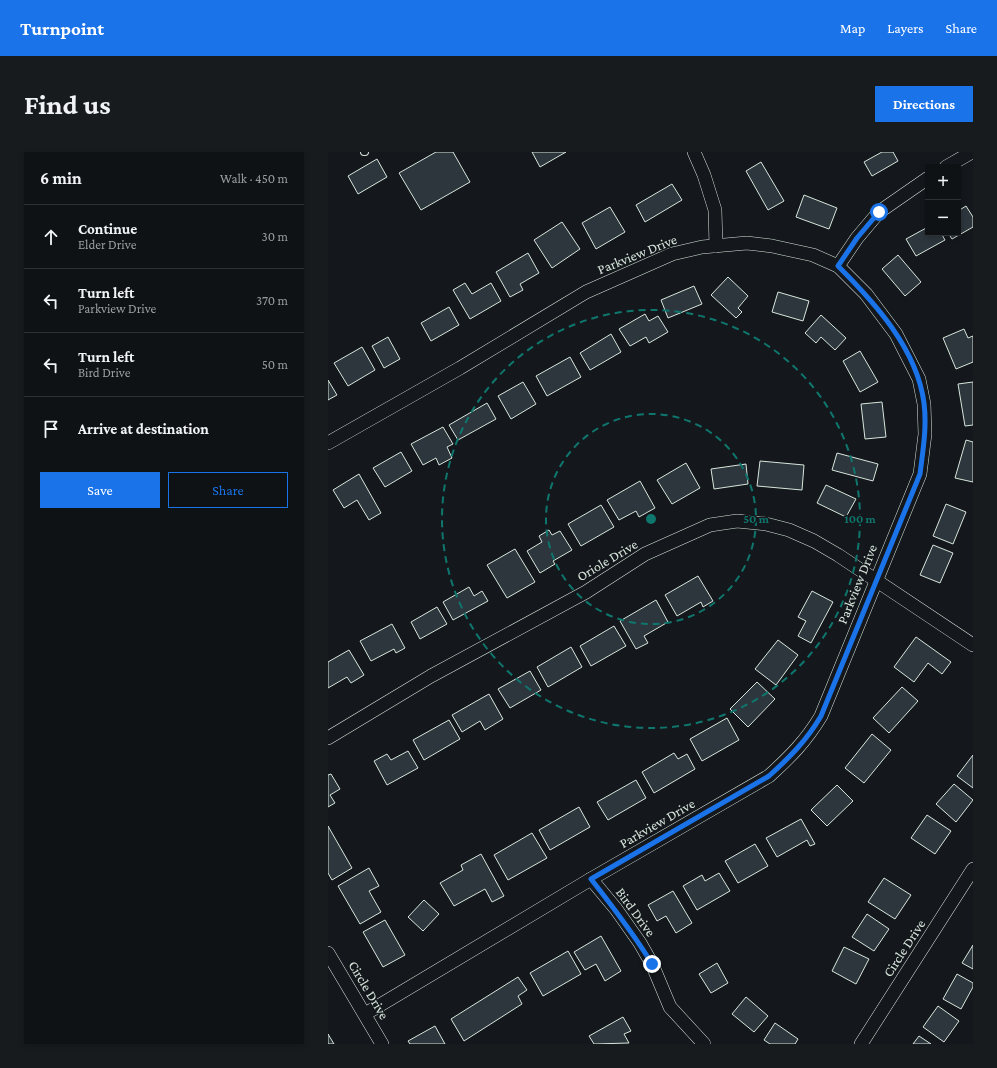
<!DOCTYPE html>
<meta charset="utf-8">
<style>
body{margin:0;font-family:"Crimson Pro",serif;background:#181b1e;color:#f1f3f6}
.controls{position:absolute;right:12px;top:12px;display:grid;overflow:hidden;border-radius:0px;box-shadow:0 2px 6px #0003}
.controls button{width:36px;height:36px;display:grid;place-items:center;padding:0;border:0;border-bottom:1px solid #2f3234;background:#0f1215;color:#f1f3f6;font:20px sans-serif}
.stop{position:absolute;width:12px;height:12px;margin:-9px;border:3px solid #1a73e8;border-radius:50%;background:#fff}
.stop.end{background:#1a73e8;border-color:#fff;box-shadow:0 1px 4px #0008}
.list{margin:0;padding:0;list-style:none}
h2{display:flex;justify-content:space-between;align-items:center;height:52px;margin:0;padding:0 16px;font-size:17px}
h2 small{font-size:13px;font-weight:400;color:#9b9ea0}
.list li{display:grid;grid-template-columns:26px 1fr auto;gap:12px;align-items:center;box-sizing:border-box;height:64px;padding:0 16px;border-top:1px solid #2f3234}
.list b{display:block;font-size:15px;white-space:nowrap}
.list p{margin:0;font-size:13px;white-space:nowrap;color:#9b9ea0}
.list em{font-size:13px;font-style:normal;color:#9b9ea0}
.actions{display:flex;gap:8px;padding:12px 16px}
.actions a{flex:1;padding:9px 0;border:1px solid #1a73e8;border-radius:0px;text-align:center;font-size:14px;color:#1a73e8}
.actions .main{background:#1a73e8;color:#fff}
.icon{flex:none;width:22px;height:22px;fill:none;stroke:currentColor;stroke-width:2;stroke-linecap:round;stroke-linejoin:round}
.map{position:relative;flex:none;width:645px;height:892px;overflow:hidden;border-radius:0px}
header{display:flex;align-items:center;gap:24px;box-sizing:border-box;height:56px;padding:0 20px;background:#1a73e8;color:#fff}
header strong{font-size:19px}
nav{display:flex;gap:22px;margin-inline-start:auto;font-size:14px}
.intro{display:flex;align-items:center;justify-content:space-between;box-sizing:border-box;height:96px;padding:0 24px}
h1{margin:0;font-size:28px}
.button{padding:10px 18px;border-radius:0px;background:#1a73e8;color:#fff;font-size:14px;font-weight:700}
main{display:flex;gap:24px;padding:0 24px}
aside{flex:1;background:#0f1215;border-radius:0px;box-shadow:0 2px 6px #0003}
.map>svg:first-child{display:block}
.building{fill:#2c363c;stroke:#d8e6dc}
.lines{fill:none;stroke-linecap:round;stroke-linejoin:round}
.service-casing{stroke:#d8e6dc;stroke-width:8}
.minor-casing{stroke:#d8e6dc;stroke-width:14}
.service{stroke:#14181c;stroke-width:6}
.minor{stroke:#14181c;stroke-width:13}
.route{stroke:#1a73e8;stroke-width:5}
.ring{fill:none;stroke:#0f766e;stroke-width:2;stroke-dasharray:7 5}
.labels{text-anchor:middle;stroke-width:3;stroke-linejoin:round;paint-order:stroke}
.street-label{font-size:14px;fill:#d8e6dc;stroke:#14181c}
.centre{fill:#0f766e;stroke:#14181c;stroke-width:2}
.ring-label{font-size:12px;text-anchor:middle;font-weight:bold;fill:#0f766e;stroke:#14181c;stroke-width:3;stroke-linejoin:round;paint-order:stroke}
</style>
<header>
<strong>Turnpoint</strong>
<nav><a>Map</a><a>Layers</a><a>Share</a></nav>
</header>
<div class="intro"><h1>Find us</h1><a class="button">Directions</a></div>
<main>
<aside>
<h2>6 min<small>Walk · 450 m</small></h2>
<ul class="list">
<li><svg class="icon" aria-label="ahead" viewBox="0 0 24 24"><path d="M12 20V5M6 11l6-6 6 6"/></svg><div><b>Continue</b><p>Elder Drive</p></div><em>30 m</em></li>
<li><svg class="icon" aria-label="left" viewBox="0 0 24 24"><path d="M17 20v-9H6M10 6l-5 5 5 5"/></svg><div><b>Turn left</b><p>Parkview Drive</p></div><em>370 m</em></li>
<li><svg class="icon" aria-label="left" viewBox="0 0 24 24"><path d="M17 20v-9H6M10 6l-5 5 5 5"/></svg><div><b>Turn left</b><p>Bird Drive</p></div><em>50 m</em></li>
<li><svg class="icon" aria-label="arrive" viewBox="0 0 24 24"><path d="M6 21V4h12l-3 4 3 4H6"/></svg><div><b>Arrive at destination</b></div></li>
</ul>
<div class="actions"><a class="main">Save</a><a>Share</a></div>
</aside>
<div class="map">
<svg width="645" height="892" viewBox="0 0 645 892">
<rect width="100%" height="100%" fill="#14181c"/>
<g class="building">
<path d="M108,0H125L142,30L93,58L71,21Z"/>
<path d="M204,0H238L212,15Z"/>
<path d="M554,0H565L570,9L544,24L536,10Z"/>
<path d="M49,7L59,25L30,42L20,24Z"/>
<path d="M433,10L456,49L440,58L418,19Z"/>
<path d="M344,32L354,48L317,70L308,53Z"/>
<path d="M476,43L509,56L501,77L468,65Z"/>
<path d="M638,54L645,65V75L624,87L620,81H630V59Z"/>
<path d="M282,55L297,80L268,97L254,71Z"/>
<path d="M234,70L252,97L224,116L206,88Z"/>
<path d="M600,75V81H613L617,88L588,104L578,87Z"/>
<path d="M200,101L211,121L192,132L195,138L182,145L168,120Z"/>
<path d="M570,103L593,130L577,144L554,117Z"/>
<path d="M400,125L420,144L410,156L414,160L408,166L383,143Z"/>
<path d="M137,131L144,142L163,131L173,149L142,167L125,138Z"/>
<path d="M366,134L374,152L340,166L333,148Z"/>
<path d="M450,140L481,149L475,169L444,160Z"/>
<path d="M121,155L131,173L103,189L93,171Z"/>
<path d="M317,162L321,169L330,164L340,180L321,191L318,185L302,194L291,177Z"/>
<path d="M493,163L518,186L507,198L493,185L488,191L477,181Z"/>
<path d="M636,177L640,186L645,184V210L628,217L615,186Z"/>
<path d="M283,182L293,200L262,218L252,201Z"/>
<path d="M60,185L72,207L56,216L44,194Z"/>
<path d="M34,195L47,218L20,234L6,211Z"/>
<path d="M532,199L550,230L532,240L515,209Z"/>
<path d="M242,205L253,225L219,244L208,224Z"/>
<path d="M0,228L9,243L0,248Z"/>
<path d="M195,230L208,252L183,267L170,244Z"/>
<path d="M645,230V273L637,274L630,232Z"/>
<path d="M554,250L558,285L537,287L533,252Z"/>
<path d="M159,251L168,267L130,288L121,273Z"/>
<path d="M115,275L125,292L119,295L124,306L111,313L108,306L95,313L83,292Z"/>
<path d="M638,288L645,290V330L627,326Z"/>
<path d="M73,300L84,319L57,335L45,316Z"/>
<path d="M509,301L550,312L545,329L504,318Z"/>
<path d="M432,309L476,313L474,338L429,334Z"/>
<path d="M358,311L372,336L344,352L329,328Z"/>
<path d="M418,312L420,332L386,337L383,317Z"/>
<path d="M31,322L53,361L41,368L29,348L16,356L5,338Z"/>
<path d="M312,329L327,356L311,365L308,359L291,368L279,348Z"/>
<path d="M498,333L528,347L518,365L489,351Z"/>
<path d="M618,352L638,360L625,392L605,384Z"/>
<path d="M273,353L286,375L253,394L240,372Z"/>
<path d="M221,378L224,383L232,379L244,398L225,409L227,412L212,421L199,399L214,390L211,384Z"/>
<path d="M605,393L625,401L612,431L592,423Z"/>
<path d="M187,397L207,430L179,446L159,413Z"/>
<path d="M370,424L385,449L375,455L373,450L349,464L337,443Z"/>
<path d="M141,435L146,444L154,439L160,449L125,468L115,450Z"/>
<path d="M484,439L505,450L483,491L470,484L478,469L470,465Z"/>
<path d="M328,448L340,470L316,484L320,491L308,497L292,469Z"/>
<path d="M109,455L119,472L92,487L83,470Z"/>
<path d="M64,472L77,496L68,501L66,497L43,509L32,489Z"/>
<path d="M286,474L298,494L263,514L252,494Z"/>
<path d="M588,485L623,510L614,522L600,511L586,530L566,515Z"/>
<path d="M450,488L470,503L448,533L427,517Z"/>
<path d="M243,495L254,515L220,535L209,515Z"/>
<path d="M21,498L36,523L23,531L19,525L0,536V510Z"/>
<path d="M202,519L213,538L182,556L170,537Z"/>
<path d="M429,530L447,547L420,575L402,557Z"/>
<path d="M574,535L590,549L561,581L545,566Z"/>
<path d="M161,542L175,567L157,578L152,569L134,580L124,563Z"/>
<path d="M399,566L411,588L374,609L362,587Z"/>
<path d="M121,568L132,587L96,608L85,588Z"/>
<path d="M544,582L563,598L536,631L517,616Z"/>
<path d="M80,599L90,616L59,633L46,609L59,602L63,608Z"/>
<path d="M346,601L350,607L359,602L367,617L326,641L314,620Z"/>
<path d="M645,603V636L629,624Z"/>
<path d="M3,622L12,637L2,643L7,651L0,655V623Z"/>
<path d="M308,628L318,646L280,668L269,650Z"/>
<path d="M626,632L645,648L628,670L608,652Z"/>
<path d="M509,633L525,649L499,674L483,658Z"/>
<path d="M251,655L262,675L222,698L211,678Z"/>
<path d="M599,663L623,679L607,702L583,686Z"/>
<path d="M473,667L487,692L482,694L479,688L449,705L438,686Z"/>
<path d="M0,674L24,716L4,728L0,721Z"/>
<path d="M204,681L219,706L180,728L166,703Z"/>
<path d="M427,692L440,714L410,731L397,709Z"/>
<path d="M153,702L176,744L164,750L157,737L126,754L112,731L135,718L133,713Z"/>
<path d="M41,716L51,734L41,739L53,760L32,772L10,734Z"/>
<path d="M391,721L402,739L369,758L355,734L374,723L377,729Z"/>
<path d="M556,726L583,743L567,767L540,750Z"/>
<path d="M345,739L364,771L348,781L338,764L329,769L320,753Z"/>
<path d="M96,748L111,762L95,779L80,765Z"/>
<path d="M539,762L561,777L546,799L524,785Z"/>
<path d="M57,768L77,803L55,815L35,780Z"/>
<path d="M273,784L293,819L277,829L268,812L257,818L246,800Z"/>
<path d="M645,793V817L634,811Z"/>
<path d="M516,795L541,807L528,832L504,819Z"/>
<path d="M240,799L253,822L215,844L202,821Z"/>
<path d="M389,811L400,831L383,841L371,822Z"/>
<path d="M629,822L645,831V835L633,857L615,847Z"/>
<path d="M190,825L199,838L190,844L194,852L136,889L123,867Z"/>
<path d="M418,845L440,864L426,880L404,862Z"/>
<path d="M610,854L631,869L616,890L595,875Z"/>
<path d="M295,865L303,879L296,882L301,891L266,892L261,884Z"/>
<path d="M447,871L470,887L467,892H442L436,888Z"/>
<path d="M107,874L117,892H82L80,889Z"/>
<path d="M0,882L6,892H0Z"/>
<path d="M591,884L603,892H585Z"/>
</g>
<g class="lines">
<g class="service-casing">
<path id="service" d="M36,0H37"/>
</g>
<g class="minor-casing">
<g id="minor">
<path d="M366,0L376,23L387,58L388,94"/>
<path d="M618,15L644,0"/>
<path d="M510,114L529,86L551,60L600,26"/>
<path d="M0,291L132,216L258,140L344,102L374,95L419,91L444,94L485,103L510,114L538,142L568,182L591,227L596,252L597,282L592,322L493,564C478,589 462,605 441,624L263,727L37,862"/>
<path d="M0,586L103,524L258,440L317,402L382,373L409,369L438,372L461,378L486,389L510,403L645,493"/>
<path d="M263,727L288,757L312,791L324,812L342,855L376,892"/>
<path d="M0,801L54,892"/>
<path d="M533,892L645,717"/>
</g>
</g>
<use href="#service" class="service"/>
<use href="#minor" class="minor"/>
</g>
<g class="lines">
<path class="route" d="M324,812C306,782 285,755 263,727L441,624C461,606 479,588 493,564L592,322C595,298 599,275 596,251C589,197 547,151 510,114L529,86L551,60"/>
</g>
<g class="ring">
<circle cx="323" cy="367" r="105"/>
<circle cx="323" cy="367" r="209"/>
</g>
<g class="labels">
<g class="street-label">
<text transform="translate(309 102) rotate(-22)" y="5">Parkview Drive</text>
<text transform="translate(279 408) rotate(-31)" y="5">Oriole Drive</text>
<text transform="translate(529 432) rotate(-68)" y="5">Parkview Drive</text>
<text transform="translate(329 671) rotate(-30)" y="5">Parkview Drive</text>
<text transform="translate(308 760) rotate(54)" y="5">Bird Drive</text>
<text transform="translate(576 796) rotate(-57)" y="5">Circle Drive</text>
<text transform="translate(41 838) rotate(59)" y="5">Circle Drive</text>
</g>
</g>
<circle cx="323" cy="367" r="6" class="centre"/>
<g class="ring-label">
<text x="428" y="371">50 m</text>
<text x="532" y="371">100 m</text>
</g>
</svg>
<div class="controls">
<button>+</button>
<button>−</button>
</div>
<div class="stop" style="left:551px;top:60px"></div>
<div class="stop end" style="left:324px;top:812px"></div>
</div>
</main>
